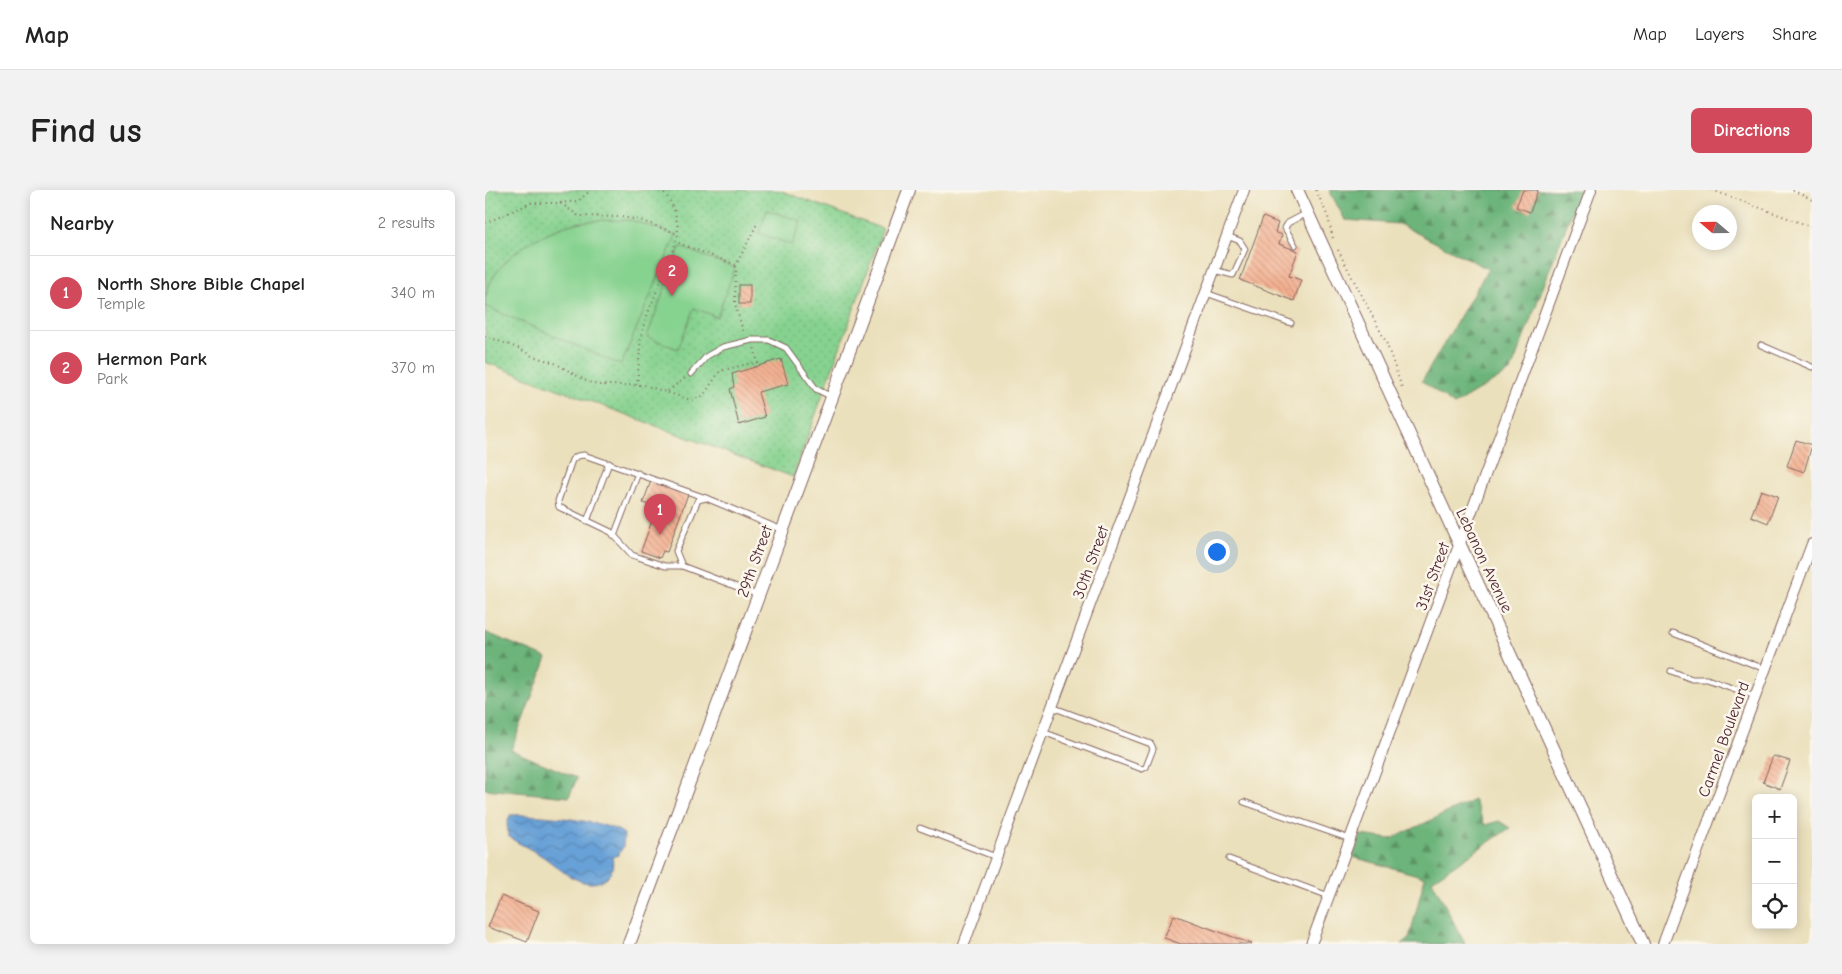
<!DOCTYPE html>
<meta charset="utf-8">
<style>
body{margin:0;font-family:"Comic Neue",sans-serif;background:#f2f2f2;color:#222}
.controls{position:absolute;right:15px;bottom:15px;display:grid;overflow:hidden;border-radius:8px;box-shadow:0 2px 12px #0003}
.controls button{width:45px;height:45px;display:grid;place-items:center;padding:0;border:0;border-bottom:1px solid #e0e0e0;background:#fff;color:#222;font:25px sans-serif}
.compass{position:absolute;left:1207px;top:15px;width:45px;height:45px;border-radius:50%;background:#fff;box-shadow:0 2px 12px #0003;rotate:290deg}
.you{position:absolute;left:731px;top:361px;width:18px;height:18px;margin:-12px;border:4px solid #fff;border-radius:50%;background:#1a73e8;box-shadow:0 0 0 8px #1a73e833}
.badge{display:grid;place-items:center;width:32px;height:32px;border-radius:50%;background:#d1495b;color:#fff;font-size:16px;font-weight:700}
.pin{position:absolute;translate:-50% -41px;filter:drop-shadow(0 1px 2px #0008)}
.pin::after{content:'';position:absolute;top:26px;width:18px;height:15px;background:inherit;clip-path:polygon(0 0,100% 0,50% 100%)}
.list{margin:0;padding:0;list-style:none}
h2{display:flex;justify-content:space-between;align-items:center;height:65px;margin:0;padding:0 20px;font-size:21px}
h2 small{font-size:16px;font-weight:400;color:#767676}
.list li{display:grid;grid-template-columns:32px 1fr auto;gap:15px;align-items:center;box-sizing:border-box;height:75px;padding:0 20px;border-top:1px solid #e0e0e0}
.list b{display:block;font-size:19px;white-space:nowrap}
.list p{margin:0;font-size:16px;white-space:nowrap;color:#767676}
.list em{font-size:16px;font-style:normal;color:#767676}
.icon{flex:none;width:28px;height:28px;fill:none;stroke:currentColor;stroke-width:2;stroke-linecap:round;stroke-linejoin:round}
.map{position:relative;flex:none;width:1327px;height:754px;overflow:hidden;border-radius:8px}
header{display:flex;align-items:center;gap:30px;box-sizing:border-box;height:70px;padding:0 25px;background:#fff;border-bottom:1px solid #e0e0e0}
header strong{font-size:24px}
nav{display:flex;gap:28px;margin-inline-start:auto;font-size:18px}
.intro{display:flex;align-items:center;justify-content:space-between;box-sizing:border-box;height:120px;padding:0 30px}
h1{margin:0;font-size:35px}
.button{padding:12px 22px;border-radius:8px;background:#d1495b;color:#fff;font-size:18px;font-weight:700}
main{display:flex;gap:30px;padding:0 30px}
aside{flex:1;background:#fff;border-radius:8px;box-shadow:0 2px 12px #0003}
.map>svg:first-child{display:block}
.forest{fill:url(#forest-firs);stroke:#5b6a52}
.park{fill:url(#park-dots);stroke:#68785d}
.garden{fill:#86d28f;stroke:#68785d}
.water{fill:url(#water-waves);stroke:#586081}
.building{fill:url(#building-back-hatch)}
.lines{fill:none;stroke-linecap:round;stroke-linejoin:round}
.service-casing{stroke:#82635e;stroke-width:7}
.minor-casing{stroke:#82635e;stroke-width:12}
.tertiary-casing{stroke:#82635e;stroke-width:14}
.path{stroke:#82635e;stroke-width:2;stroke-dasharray:1 4;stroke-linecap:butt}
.service{stroke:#fff;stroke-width:5}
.minor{stroke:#fff;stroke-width:10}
.tertiary{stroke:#fff;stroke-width:12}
.labels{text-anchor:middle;stroke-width:5;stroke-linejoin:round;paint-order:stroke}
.street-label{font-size:16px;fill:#4a1f2b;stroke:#fbf7ec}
</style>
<header>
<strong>Map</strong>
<nav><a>Map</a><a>Layers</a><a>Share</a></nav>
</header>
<div class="intro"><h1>Find us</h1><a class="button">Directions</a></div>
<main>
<aside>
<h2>Nearby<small>2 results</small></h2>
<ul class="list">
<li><span class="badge">1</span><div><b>North Shore Bible Chapel</b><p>Temple</p></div><em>340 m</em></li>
<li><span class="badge">2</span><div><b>Hermon Park</b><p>Park</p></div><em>370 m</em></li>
</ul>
</aside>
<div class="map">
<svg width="1327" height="754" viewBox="0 0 1327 754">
<defs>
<pattern id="forest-firs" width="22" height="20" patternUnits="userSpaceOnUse" patternTransform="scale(1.25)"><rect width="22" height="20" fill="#6cb47a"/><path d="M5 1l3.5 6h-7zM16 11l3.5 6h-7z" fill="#5b9264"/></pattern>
<pattern id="park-dots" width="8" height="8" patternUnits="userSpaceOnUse" patternTransform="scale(1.25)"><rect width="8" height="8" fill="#86d28f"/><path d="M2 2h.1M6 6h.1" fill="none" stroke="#75b47c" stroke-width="1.8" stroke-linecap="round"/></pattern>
<pattern id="water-waves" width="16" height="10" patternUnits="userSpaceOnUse" patternTransform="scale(1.25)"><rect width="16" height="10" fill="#67a1d7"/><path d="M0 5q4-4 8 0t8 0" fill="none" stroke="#5783af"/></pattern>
<pattern id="building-back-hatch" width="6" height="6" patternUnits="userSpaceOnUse" patternTransform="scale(1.25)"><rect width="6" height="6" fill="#f4b191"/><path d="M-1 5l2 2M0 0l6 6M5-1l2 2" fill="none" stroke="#c88f77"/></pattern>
</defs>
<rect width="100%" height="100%" fill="#fbf7ec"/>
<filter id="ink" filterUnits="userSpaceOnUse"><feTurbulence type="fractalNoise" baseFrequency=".02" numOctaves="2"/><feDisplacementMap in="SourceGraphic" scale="10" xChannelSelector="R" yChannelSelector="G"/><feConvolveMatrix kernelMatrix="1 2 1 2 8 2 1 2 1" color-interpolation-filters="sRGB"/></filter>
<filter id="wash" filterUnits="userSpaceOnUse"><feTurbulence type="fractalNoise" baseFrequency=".0096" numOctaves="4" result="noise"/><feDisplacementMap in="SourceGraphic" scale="20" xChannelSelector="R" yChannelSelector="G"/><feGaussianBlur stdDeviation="1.12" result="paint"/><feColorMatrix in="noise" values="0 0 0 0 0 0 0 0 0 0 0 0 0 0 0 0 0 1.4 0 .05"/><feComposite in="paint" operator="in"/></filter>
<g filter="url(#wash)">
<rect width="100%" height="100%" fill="#ebe0bc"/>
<g class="forest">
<path d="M844,0H1095L1026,181L969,215L937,191L1003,79L914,34L860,30Z"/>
<path d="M0,442L62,468L26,560L92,588L84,607L0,599Z"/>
<path d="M989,610L1000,635L1014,631L1025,638L947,690L980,754H916L924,749L940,687L868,667L876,645L906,649Z"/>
</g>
<path class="park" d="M0,0H294L398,39L308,287L0,172Z"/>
<g class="garden">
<path d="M282,20L316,31L307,55L274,43Z"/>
<path d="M146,30L191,45L136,175L0,116C0,74 51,44 87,34C105,29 127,31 146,30Z"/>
<path d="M195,57L250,78L232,127L209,118L193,159L162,147Z"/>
</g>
<path class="water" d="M25,625C49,624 122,630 139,644L138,657L133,665L127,667C129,675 127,683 121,688C99,704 75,678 57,666C46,659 34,654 24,647L22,634Z"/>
<g id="blocks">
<g class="building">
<path d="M1038,0H1053L1045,22L1031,17Z"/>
<path d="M778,27L793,33L790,42L797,45L794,54L813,61L804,86L816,90L809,111L755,90Z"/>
<rect x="254" y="95" width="11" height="19"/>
<path d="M296,169L303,194L273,202L280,227L254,235L245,199L249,197L247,184Z"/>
<path d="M1311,250L1327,255L1319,282L1302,276Z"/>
<path d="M166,291L203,304L182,362L178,361L175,368L156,361L168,328L164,326L166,320L171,321L172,318L158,313Z"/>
<path d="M1276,300L1293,306L1283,333L1266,326Z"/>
<path d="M1288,566L1305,571L1295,599L1278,592Z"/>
<path d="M16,706L54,721L42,752L3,737Z"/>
<path d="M689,725L767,754H696L679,748Z"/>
</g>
</g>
</g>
<g filter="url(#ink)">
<use href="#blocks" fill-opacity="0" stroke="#82635e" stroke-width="1"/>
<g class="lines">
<g class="service-casing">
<g id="service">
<path d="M810,55L800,38L803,33L822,23"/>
<path d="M729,80L748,85L760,59L755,51L742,46"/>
<path d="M721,103L806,133"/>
<path d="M1276,155L1327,177"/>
<path d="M206,184L222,166L238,157L267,150H284L301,158L331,199L347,207"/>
<path d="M102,331L124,273"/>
<path d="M129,346L153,283"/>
<path d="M197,376H180L147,365L126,342L74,317L73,311L87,270L92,266L99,265L221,308"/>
<path d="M273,405L197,376L191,361L213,310L221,308L297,340"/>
<path d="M1188,443L1280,479"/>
<path d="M1186,481L1207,489H1222L1270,506"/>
<path d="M558,542L657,579L661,577L668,559L666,554L567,517"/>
<path d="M759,612L865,649"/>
<path d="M435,638L511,667"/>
<path d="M744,669L844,706"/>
</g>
</g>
<g class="minor-casing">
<g id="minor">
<path d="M479,754L759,0"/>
<path d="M826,754L1106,0"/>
<path d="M1178,754L1327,354"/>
</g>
</g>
<g class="tertiary-casing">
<g id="tertiary">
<path d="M812,0L1158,754"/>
<path d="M144,754L424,0"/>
</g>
</g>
<g class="path">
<path d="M175,0C188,8 193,30 193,44"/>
<path d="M831,0L843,27L848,49"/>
<path d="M1227,0L1327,37"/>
<path d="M1308,0L1327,10"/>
<path d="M75,13L93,11L106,0"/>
<path d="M0,33L46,13H75L94,26L136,27L155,30L193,44L191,52L251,75L272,34"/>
<path d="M853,60L901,152L917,198"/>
<path d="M251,76L250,114L259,144"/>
<path d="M0,146L33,158L47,166L70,173L103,192L115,195H159L206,210L218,206L235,181L262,174L273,173L269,157"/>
<path d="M152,195L156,146L160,131L191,52"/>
<path d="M183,201L200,188"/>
</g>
<use href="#service" class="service"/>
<use href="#minor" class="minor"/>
<use href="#tertiary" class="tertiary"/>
</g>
</g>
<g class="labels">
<g class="street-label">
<text transform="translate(1000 370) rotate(65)" y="6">Lebanon Avenue</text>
<text transform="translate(269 371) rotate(-70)" y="6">29th Street</text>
<text transform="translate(605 372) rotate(-70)" y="6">30th Street</text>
<text transform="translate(947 386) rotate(-70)" y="6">31st Street</text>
<text transform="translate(1238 549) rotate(-70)" y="6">Carmel Boulevard</text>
</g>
</g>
</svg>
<div class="controls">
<button>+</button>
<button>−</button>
<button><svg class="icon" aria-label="locate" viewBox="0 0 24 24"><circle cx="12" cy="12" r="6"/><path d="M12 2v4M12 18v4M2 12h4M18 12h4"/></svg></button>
</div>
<svg class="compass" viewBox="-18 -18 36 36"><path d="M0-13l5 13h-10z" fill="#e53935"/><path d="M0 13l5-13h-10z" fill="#767676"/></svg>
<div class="you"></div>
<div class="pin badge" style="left:175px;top:345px">1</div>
<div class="pin badge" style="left:187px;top:106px">2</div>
</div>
</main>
